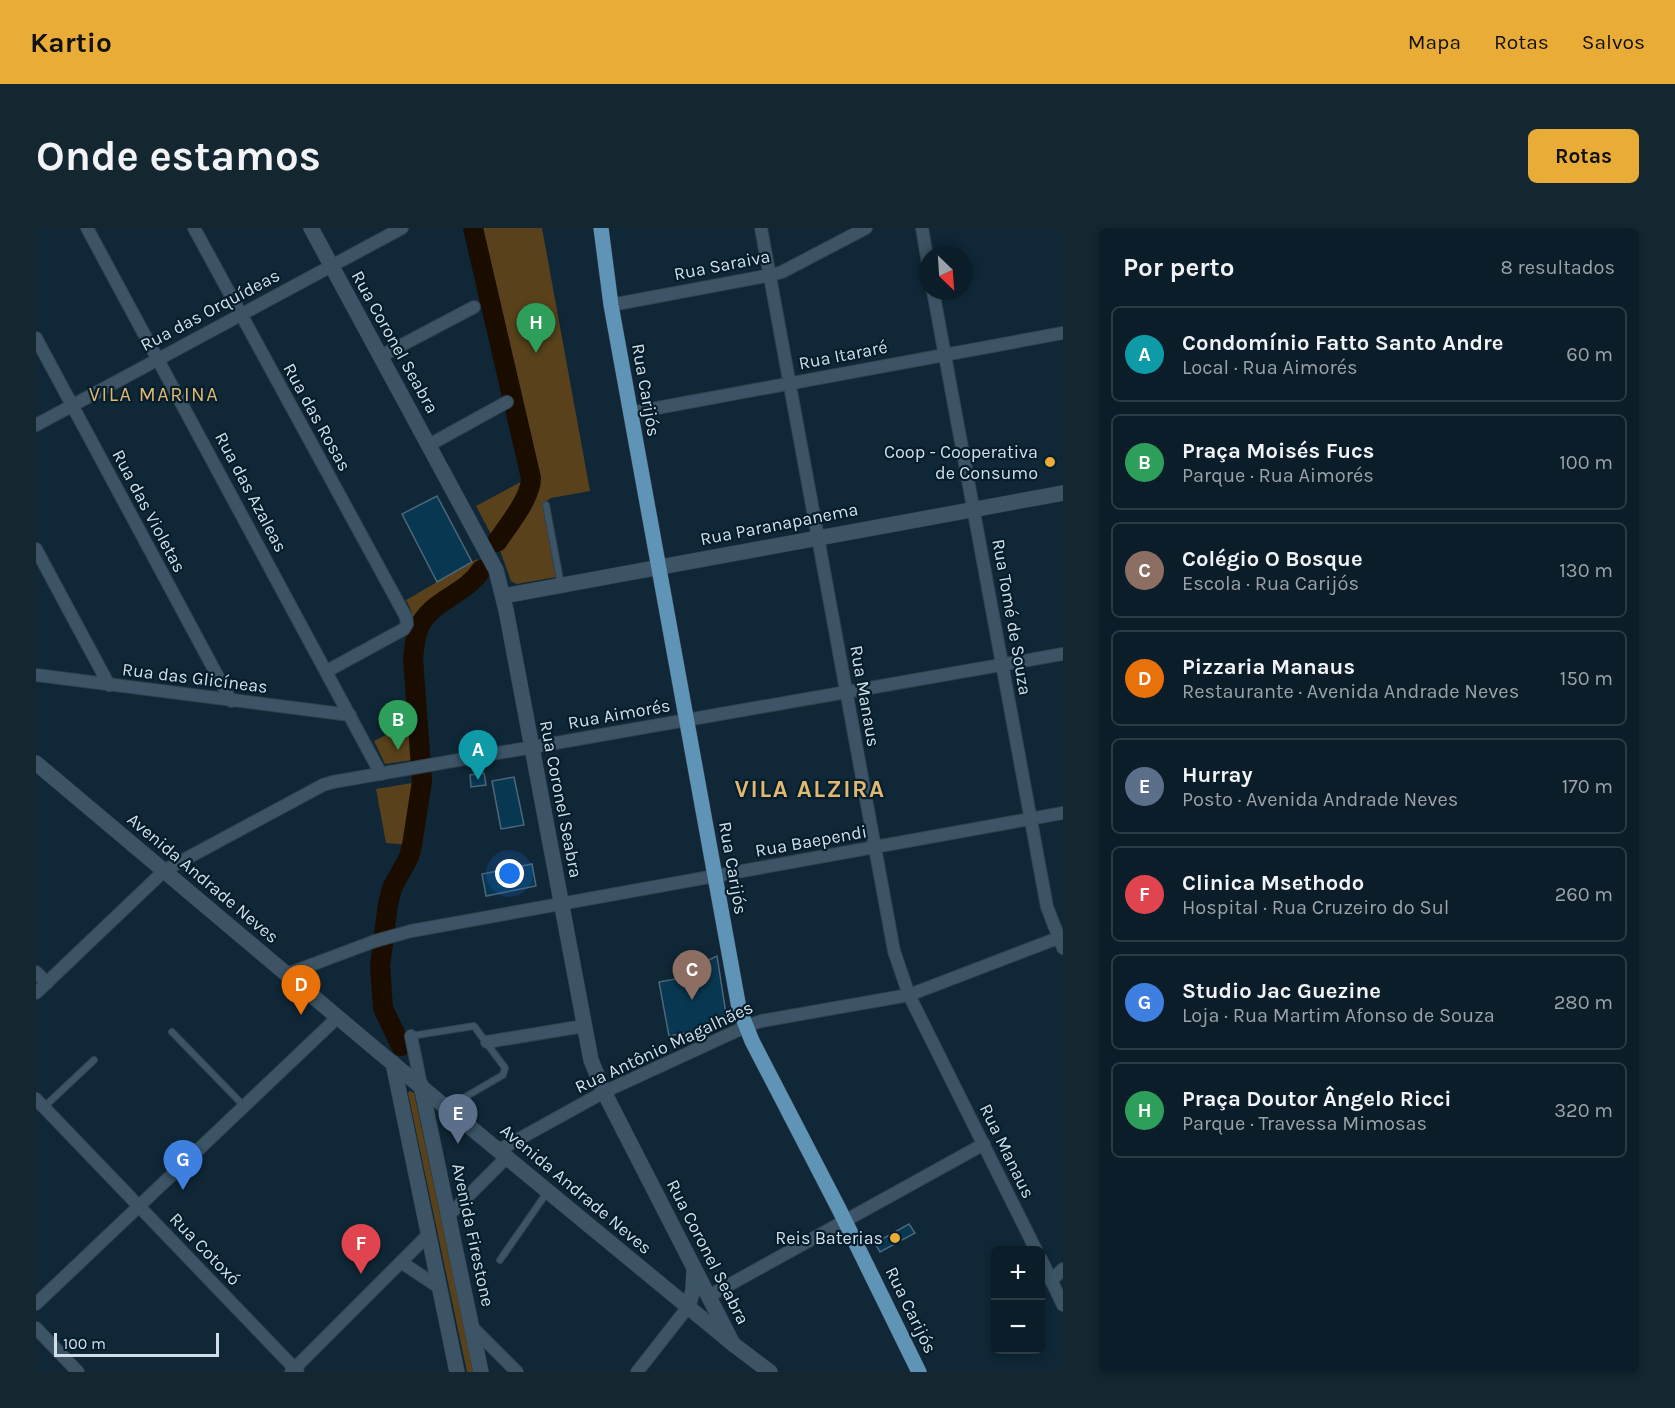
<!DOCTYPE html>
<html lang="pt">
<meta charset="utf-8">
<style>
body{margin:0;font-family:Karla,sans-serif;background:#142630;color:#f1f3f6}
.controls{position:absolute;right:18px;bottom:18px;display:grid;overflow:hidden;border-radius:9px;box-shadow:0 3px 9px #0003}
.controls button{width:54px;height:54px;display:grid;place-items:center;padding:0;border:0;border-bottom:2px solid #2b3b45;background:#0b1d28;color:#f1f3f6;font:30px sans-serif}
.compass{position:absolute;left:883px;top:18px;width:54px;height:54px;border-radius:50%;background:#0b1d28;box-shadow:0 3px 9px #0003;rotate:155deg}
.scale{position:absolute;left:18px;bottom:15px;width:165px;box-sizing:border-box;padding-left:6px;border:3px solid #d1dfe9;border-top:0;font-size:16px;line-height:21px;white-space:nowrap;color:#d1dfe9;-webkit-text-stroke:4px #061d2c;paint-order:stroke}
.you{position:absolute;left:474px;top:646px;width:21px;height:21px;margin:-15px;border:4px solid #fff;border-radius:50%;background:#1a73e8;box-shadow:0 0 0 9px #1a73e833}
.badge{display:grid;place-items:center;width:39px;height:39px;border-radius:50%;background:#e8ac37;color:#fff;font-size:20px;font-weight:700}
.pin{position:absolute;translate:-50% -50px;filter:drop-shadow(0 2px 3px #0008)}
.pin::after{content:'';position:absolute;top:32px;width:21px;height:18px;background:inherit;clip-path:polygon(0 0,100% 0,50% 100%)}
.list{margin:0;padding:0;list-style:none}
h2{display:flex;justify-content:space-between;align-items:center;height:78px;margin:0;padding:0 24px;font-size:26px}
h2 small{font-size:20px;font-weight:400;color:#9aa2a8}
.list li{display:grid;grid-template-columns:39px 1fr auto;gap:18px;align-items:center;box-sizing:border-box;height:96px;margin:0 12px 12px;padding:0 12px;border:2px solid #2b3b45;border-radius:9px}
.list b{display:block;font-size:22px;white-space:nowrap}
.list p{margin:0;font-size:20px;white-space:nowrap;color:#9aa2a8}
.list em{font-size:20px;font-style:normal;color:#9aa2a8}
.map{position:relative;flex:none;width:1027px;height:1144px;overflow:hidden;border-radius:9px}
header{display:flex;align-items:center;gap:36px;box-sizing:border-box;height:84px;padding:0 30px;background:#e8ac37;color:#111}
header strong{font-size:28px}
nav{display:flex;gap:33px;margin-inline-start:auto;font-size:21px}
.intro{display:flex;align-items:center;justify-content:space-between;box-sizing:border-box;height:144px;padding:0 36px}
h1{margin:0;font-size:42px}
.button{padding:15px 27px;border-radius:9px;background:#e8ac37;color:#111;font-size:21px;font-weight:700}
main{display:flex;gap:36px;padding:0 36px}
aside{flex:1;background:#0b1d28;border-radius:9px;box-shadow:0 3px 9px #0003}
.map>svg:first-child{display:block}
.green{fill:#59421b}
.lines{fill:none;stroke-linecap:round;stroke-linejoin:round}
.river{stroke:#1a0d00;stroke-width:20}
.building{fill:#083851;stroke:#4d6678;stroke-width:1.5}
.lane-casing{stroke:#32414e;stroke-width:8}
.street-casing{stroke:#32414e;stroke-width:14}
.secondary-casing{stroke:#32414e;stroke-width:16}
.primary-casing{stroke:#32414e;stroke-width:16}
.lane{stroke:#3c5465;stroke-width:6}
.street{stroke:#3c5465;stroke-width:12}
.secondary{stroke:#3c5465;stroke-width:15}
.primary{stroke:#5f94b7;stroke-width:15}
.poi-dot{fill:#e8ac37;stroke:#061d2c;stroke-width:2}
.labels{text-anchor:middle;stroke-width:4.5;stroke-linejoin:round;paint-order:stroke}
.street-label{font-size:18px;fill:#d1dfe9;stroke:#061d2c}
.poi-label{font-size:18px;fill:#d1dfe9;stroke:#061d2c;text-anchor:end}
.neighbourhood-label{font-size:20px;letter-spacing:1.5px;fill:#e1b872;stroke:#061d2c}
.district-label{font-size:24px;font-weight:bold;letter-spacing:1.5px;fill:#e1b872;stroke:#061d2c}
</style>
<header>
<strong>Kartio</strong>
<nav><a>Mapa</a><a>Rotas</a><a>Salvos</a></nav>
</header>
<div class="intro"><h1>Onde estamos</h1><a class="button">Rotas</a></div>
<main>
<div class="map">
<svg width="1027" height="1144" viewBox="0 0 1027 1144">
<rect width="100%" height="100%" fill="#0f2736"/>
<g class="green">
<path d="M445,0H506L554,263L515,270L507,275L520,349L481,356L475,353L465,325L440,278L492,250L495,261L500,255Z"/>
<path d="M441,331L449,348L397,377L372,410C379,396 378,386 370,372Z"/>
<path d="M379,492L383,531L349,536L338,513Z"/>
<path d="M382,554L374,617L350,615L340,561Z"/>
<path d="M374,863L378,865L438,1144H431L372,865Z"/>
</g>
<g class="lines">
<g class="river">
<path d="M437,0L495,250C495,270 472,297 461,314"/>
<path d="M365,818L347,780L344,738L352,676L356,660L373,629L376,617L386,553L377,430C378,421 379,411 382,402C393,372 429,368 445,342"/>
</g>
</g>
<g class="building">
<path d="M401,268L436,334L401,354L366,286Z"/>
<path d="M448,545L450,557L435,559L434,547Z"/>
<path d="M478,549L488,597L465,601L456,553Z"/>
<path d="M496,636L500,658L450,668L446,646Z"/>
<path d="M681,728L690,786L687,794L676,800L633,808L623,754L645,750L644,747L665,740L664,736Z"/>
<path d="M873,996L879,1005L844,1024L839,1015Z"/>
</g>
<g class="lines">
<g class="lane-casing">
<g id="lane">
<path d="M510,277L525,357"/>
<path d="M136,804L208,878"/>
<path d="M375,808L438,798L469,840L467,847L412,879"/>
<path d="M8,879L58,832"/>
<path d="M464,1032L512,963"/>
</g>
</g>
<g class="street-casing">
<g id="street">
<path d="M51,0L345,546"/>
<path d="M158,0L370,389L371,396L368,401L291,443"/>
<path d="M725,0L858,723L873,767L1000,1022"/>
<path d="M886,0L892,35"/>
<path d="M897,63L1011,679L1027,720"/>
<path d="M575,77L735,47L746,44L830,0"/>
<path d="M0,110L195,473"/>
<path d="M345,128L438,79"/>
<path d="M594,185L1027,105"/>
<path d="M0,197L366,0"/>
<path d="M393,217L471,174"/>
<path d="M0,321L73,457"/>
<path d="M0,447L314,487"/>
<path d="M0,744L11,755"/>
<path d="M251,746L339,713L375,703L1027,585"/>
<path d="M0,765L129,642L287,557L297,554L1027,426"/>
<path d="M375,808L385,857"/>
<path d="M451,814L548,798"/>
<path d="M0,871L262,1144"/>
<path d="M463,922L568,864L709,799L725,793L873,767L1022,710"/>
<path d="M413,987L471,929"/>
<path d="M1005,1031L1027,1077"/>
<path d="M365,1034L404,1060"/>
<path d="M1015,1053L1027,1041"/>
<path d="M673,1068L948,916"/>
<path d="M0,1076L302,789"/>
<path d="M436,1099L481,1144"/>
<path d="M0,1100L42,1144"/>
<path d="M255,1144L393,1006"/>
<path d="M601,1144L652,1079"/>
</g>
</g>
<g class="secondary-casing">
<g id="secondary">
<path d="M275,0L460,342L470,382L555,832L568,864L697,1116"/>
<path d="M467,368L1027,265"/>
<path d="M0,535L343,824L697,1116L734,1144"/>
<path d="M357,835L421,1144"/>
<path d="M385,857L445,1144"/>
<path d="M652,1079L657,1062L658,1041"/>
</g>
</g>
<g class="primary-casing">
<path id="primary" d="M565,0L575,77L703,780L716,813L803,981L883,1144"/>
</g>
<use href="#lane" class="lane"/>
<use href="#street" class="street"/>
<use href="#secondary" class="secondary"/>
<use href="#primary" class="primary"/>
</g>
<g class="poi-dot">
<circle cx="1014" cy="234" r="6"/>
<circle cx="859" cy="1010" r="6"/>
</g>
<g class="labels">
<g class="street-label">
<text transform="translate(686 37) rotate(-11)" y="6">Rua Saraiva</text>
<text transform="translate(174 82) rotate(-28)" y="6">Rua das Orquídeas</text>
<text transform="translate(359 114) rotate(61)" y="6">Rua Coronel Seabra</text>
<text transform="translate(807 127) rotate(-11)" y="6">Rua Itararé</text>
<text transform="translate(610 162) rotate(80)" y="6">Rua Carijós</text>
<text transform="translate(281 189) rotate(61)" y="6">Rua das Rosas</text>
<text transform="translate(215 264) rotate(62)" y="6">Rua das Azaleas</text>
<text transform="translate(113 283) rotate(62)" y="6">Rua das Violetas</text>
<text transform="translate(743 296) rotate(-11)" y="6">Rua Paranapanema</text>
<text transform="translate(976 389) rotate(80)" y="6">Rua Tomé de Souza</text>
<text transform="translate(159 450) rotate(7)" y="6">Rua das Glicíneas</text>
<text transform="translate(829 468) rotate(80)" y="6">Rua Manaus</text>
<text transform="translate(583 486) rotate(-10)" y="6">Rua Aimorés</text>
<text transform="translate(525 571) rotate(79)" y="6">Rua Coronel Seabra</text>
<text transform="translate(775 613) rotate(-10)" y="6">Rua Baependi</text>
<text transform="translate(697 640) rotate(80)" y="6">Rua Carijós</text>
<text transform="translate(167 650) rotate(40)" y="6">Avenida Andrade Neves</text>
<text transform="translate(628 819) rotate(-25)" y="6">Rua Antônio Magalhães</text>
<text transform="translate(971 923) rotate(64)" y="6">Rua Manaus</text>
<text transform="translate(540 961) rotate(40)" y="6">Avenida Andrade Neves</text>
<text transform="translate(437 1007) rotate(78)" y="6">Avenida Firestone</text>
<text transform="translate(169 1021) rotate(46)" y="6">Rua Cotoxó</text>
<text transform="translate(672 1024) rotate(63)" y="6">Rua Coronel Seabra</text>
<text transform="translate(875 1082) rotate(64)" y="6">Rua Carijós</text>
</g>
<g class="poi-label">
<text x="1002" y="230">Coop - Cooperativa<tspan x="1002" dy="21">de Consumo</tspan></text>
<text x="847" y="1016">Reis Baterias</text>
</g>
<g class="neighbourhood-label">
<text x="118" y="173">VILA MARINA</text>
</g>
<g class="district-label">
<text x="774" y="569">VILA ALZIRA</text>
</g>
</g>
</svg>
<div class="controls">
<button>+</button>
<button>−</button>
</div>
<svg class="compass" viewBox="-18 -18 36 36"><path d="M0-13l5 13h-10z" fill="#e53935"/><path d="M0 13l5-13h-10z" fill="#9aa2a8"/></svg>
<div class="scale">100 m</div>
<div class="you"></div>
<div class="pin badge" style="left:442px;top:552px;background:#0f9aa8">A</div>
<div class="pin badge" style="left:362px;top:522px;background:#2e9e5b">B</div>
<div class="pin badge" style="left:656px;top:772px;background:#8d6e63">C</div>
<div class="pin badge" style="left:265px;top:787px;background:#e8710a">D</div>
<div class="pin badge" style="left:422px;top:916px;background:#5c6f8a">E</div>
<div class="pin badge" style="left:325px;top:1046px;background:#e0444e">F</div>
<div class="pin badge" style="left:147px;top:962px;background:#3f7fe0">G</div>
<div class="pin badge" style="left:500px;top:125px;background:#2e9e5b">H</div>
</div>
<aside>
<h2>Por perto<small>8 resultados</small></h2>
<ul class="list">
<li><span class="badge" style="background:#0f9aa8">A</span><div><b>Condomínio Fatto Santo Andre</b><p>Local · Rua Aimorés</p></div><em>60 m</em></li>
<li><span class="badge" style="background:#2e9e5b">B</span><div><b>Praça Moisés Fucs</b><p>Parque · Rua Aimorés</p></div><em>100 m</em></li>
<li><span class="badge" style="background:#8d6e63">C</span><div><b>Colégio O Bosque</b><p>Escola · Rua Carijós</p></div><em>130 m</em></li>
<li><span class="badge" style="background:#e8710a">D</span><div><b>Pizzaria Manaus</b><p>Restaurante · Avenida Andrade Neves</p></div><em>150 m</em></li>
<li><span class="badge" style="background:#5c6f8a">E</span><div><b>Hurray</b><p>Posto · Avenida Andrade Neves</p></div><em>170 m</em></li>
<li><span class="badge" style="background:#e0444e">F</span><div><b>Clinica Msethodo</b><p>Hospital · Rua Cruzeiro do Sul</p></div><em>260 m</em></li>
<li><span class="badge" style="background:#3f7fe0">G</span><div><b>Studio Jac Guezine</b><p>Loja · Rua Martim Afonso de Souza</p></div><em>280 m</em></li>
<li><span class="badge" style="background:#2e9e5b">H</span><div><b>Praça Doutor Ângelo Ricci</b><p>Parque · Travessa Mimosas</p></div><em>320 m</em></li>
</ul>
</aside>
</main>
